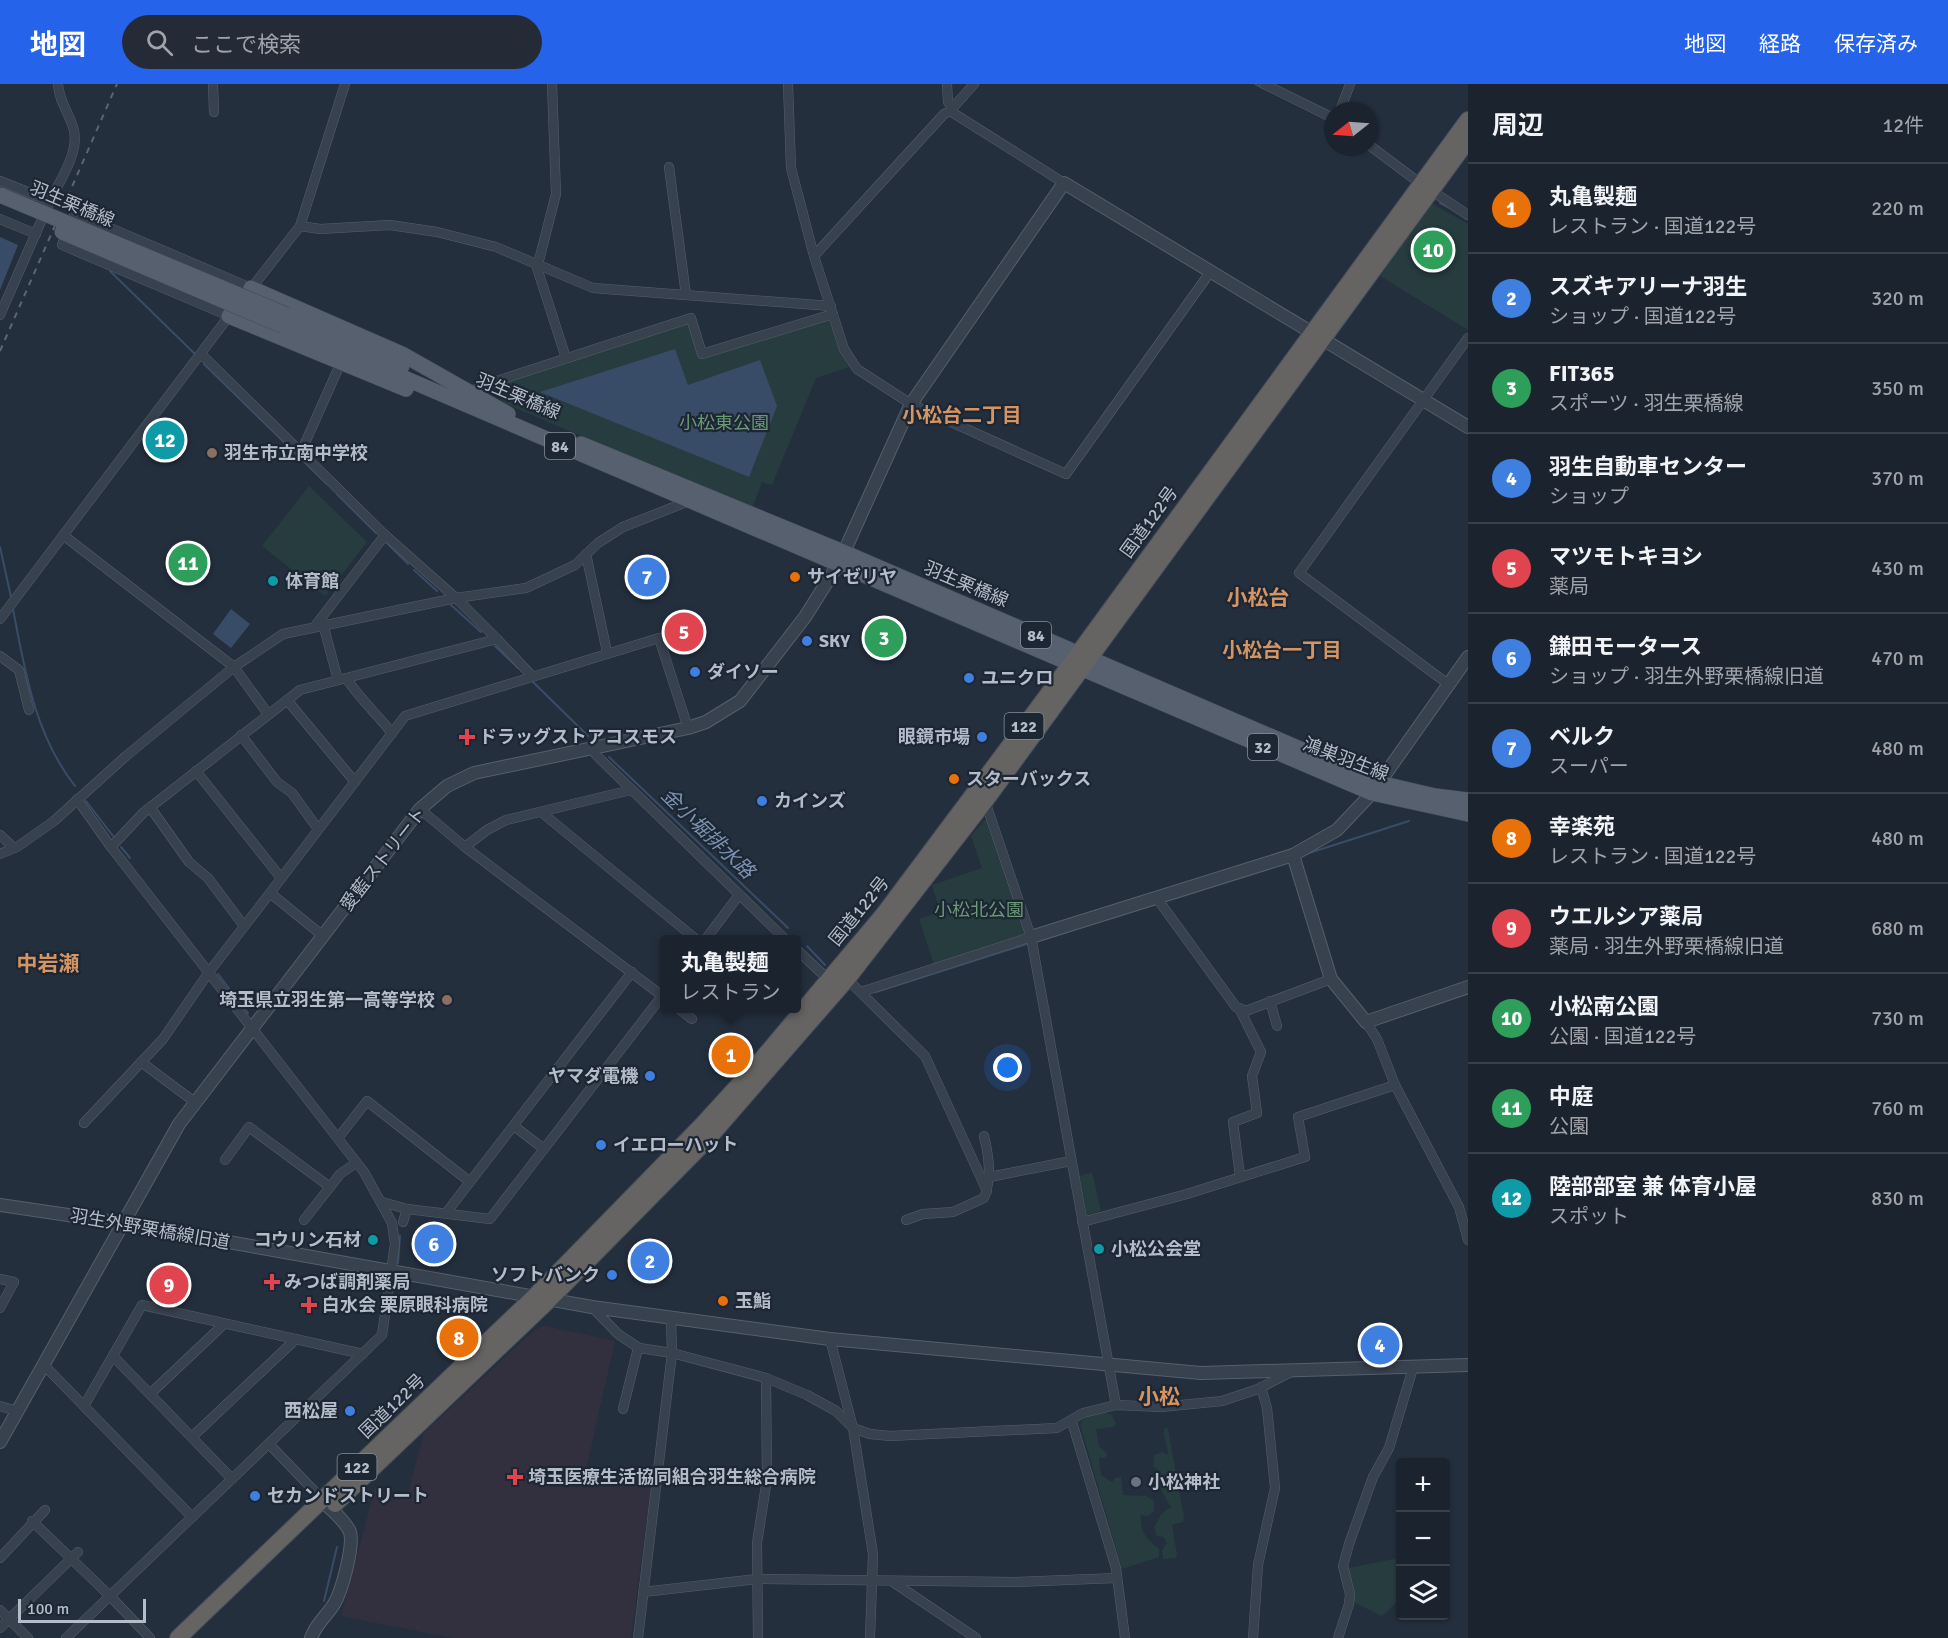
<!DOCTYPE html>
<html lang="ja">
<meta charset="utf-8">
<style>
body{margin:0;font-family:Signika,"Noto Sans JP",sans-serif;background:#242b36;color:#f1f3f6}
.controls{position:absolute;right:18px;bottom:18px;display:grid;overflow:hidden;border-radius:6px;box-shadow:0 2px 4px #0004}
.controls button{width:54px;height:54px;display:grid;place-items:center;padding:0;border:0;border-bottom:2px solid #39404a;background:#1b232e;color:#f1f3f6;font:30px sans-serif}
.compass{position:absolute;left:1324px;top:18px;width:54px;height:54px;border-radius:50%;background:#1b232e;box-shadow:0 2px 4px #0004;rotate:253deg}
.scale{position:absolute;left:18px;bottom:15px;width:128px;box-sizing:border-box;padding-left:6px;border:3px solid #b4bcc9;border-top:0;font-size:16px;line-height:21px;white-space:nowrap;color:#b4bcc9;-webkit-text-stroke:4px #1d2633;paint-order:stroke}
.you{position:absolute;left:1008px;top:984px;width:21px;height:21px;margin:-15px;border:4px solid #fff;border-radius:50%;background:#1a73e8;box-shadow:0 0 0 9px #1a73e833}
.badge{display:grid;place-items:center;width:39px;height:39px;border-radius:50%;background:#2563eb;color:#fff;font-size:20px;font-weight:700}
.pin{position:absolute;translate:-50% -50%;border:3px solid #fff;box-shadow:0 2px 6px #0006}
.popup{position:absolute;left:660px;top:851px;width:141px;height:78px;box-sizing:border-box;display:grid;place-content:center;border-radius:6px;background:#1b232e;filter:drop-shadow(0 2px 4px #0005);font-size:20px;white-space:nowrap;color:#a0a4aa}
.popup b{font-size:22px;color:#f1f3f6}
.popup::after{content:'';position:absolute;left:50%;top:100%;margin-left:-12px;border:12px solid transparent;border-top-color:#1b232e}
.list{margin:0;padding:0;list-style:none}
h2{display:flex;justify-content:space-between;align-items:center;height:78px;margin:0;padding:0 24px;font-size:26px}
h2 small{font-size:20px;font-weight:400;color:#a0a4aa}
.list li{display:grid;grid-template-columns:39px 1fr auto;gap:18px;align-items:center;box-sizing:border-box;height:90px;padding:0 24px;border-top:2px solid #39404a}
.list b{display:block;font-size:22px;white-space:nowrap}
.list p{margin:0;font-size:20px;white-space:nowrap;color:#a0a4aa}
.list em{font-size:20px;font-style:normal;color:#a0a4aa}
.icon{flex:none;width:33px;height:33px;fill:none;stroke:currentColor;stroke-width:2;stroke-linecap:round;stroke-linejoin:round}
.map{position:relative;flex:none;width:1468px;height:1554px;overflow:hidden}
header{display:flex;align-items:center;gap:36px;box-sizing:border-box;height:84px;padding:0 30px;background:#2563eb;color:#fff}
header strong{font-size:28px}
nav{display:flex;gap:33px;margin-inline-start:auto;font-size:21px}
.search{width:420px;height:54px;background:#242b36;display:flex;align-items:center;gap:15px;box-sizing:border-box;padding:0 21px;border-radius:33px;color:#a0a4aa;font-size:22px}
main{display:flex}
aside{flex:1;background:#1b232e}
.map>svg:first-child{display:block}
.medical{fill:#32303f}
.green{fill:#263c3f}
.water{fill:#394c67}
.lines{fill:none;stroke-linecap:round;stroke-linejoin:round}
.stream{stroke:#394c67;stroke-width:2}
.minor-casing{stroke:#565f6c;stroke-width:10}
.tertiary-casing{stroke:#565f6c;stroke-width:14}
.primary-casing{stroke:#414a57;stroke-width:16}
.trunk-casing{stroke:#434c59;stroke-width:18}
.minor{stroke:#38414e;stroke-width:9}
.tertiary{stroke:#38414e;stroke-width:12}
.primary{stroke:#56606e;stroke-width:15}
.trunk{stroke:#656462;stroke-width:16}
.rail{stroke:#5a6575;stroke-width:2;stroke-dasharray:6 6;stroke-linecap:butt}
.primary-bridge-casing{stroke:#414a57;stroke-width:16;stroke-linecap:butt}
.primary-bridge{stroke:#56606e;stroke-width:15}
.education-dot{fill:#8d6e63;stroke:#1d2633;stroke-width:2}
.food-dot{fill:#e8710a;stroke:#1d2633;stroke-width:2}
.culture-dot{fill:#0f9aa8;stroke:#1d2633;stroke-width:2}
.shop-dot{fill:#3f7fe0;stroke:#1d2633;stroke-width:2}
.health-dot{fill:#e0444e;stroke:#1d2633;stroke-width:2}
.worship-dot{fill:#6b7280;stroke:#1d2633;stroke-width:2}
.labels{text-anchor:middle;stroke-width:4.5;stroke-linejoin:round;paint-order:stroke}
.shield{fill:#1d2633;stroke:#878f9c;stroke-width:1.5}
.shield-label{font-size:16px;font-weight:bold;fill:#b4bcc9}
.street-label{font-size:18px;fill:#b4bcc9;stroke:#1d2633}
.park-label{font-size:18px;fill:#6b9a76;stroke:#1d2633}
.poi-label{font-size:18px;font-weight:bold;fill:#b4bcc9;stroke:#1d2633;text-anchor:start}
.neighbourhood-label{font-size:20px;font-weight:bold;fill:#d59563;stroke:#1d2633}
.water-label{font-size:20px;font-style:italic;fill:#7c92b1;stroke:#1d2633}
.quarter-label{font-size:21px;font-weight:bold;fill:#d59563;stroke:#1d2633}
</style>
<header>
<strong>地図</strong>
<div class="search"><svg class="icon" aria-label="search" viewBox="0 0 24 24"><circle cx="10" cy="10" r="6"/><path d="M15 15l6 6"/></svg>ここで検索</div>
<nav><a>地図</a><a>経路</a><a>保存済み</a></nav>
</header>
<main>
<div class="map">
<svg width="1468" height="1554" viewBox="0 0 1468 1554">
<rect width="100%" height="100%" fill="#242f3e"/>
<path class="medical" d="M545,1242L615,1257L586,1385L651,1401L631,1554H452L341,1532L375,1404L407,1413L424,1349L523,1256L540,1243Z"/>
<g class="green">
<path d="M1431,119L1468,140V246L1380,192Z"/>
<path d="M828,233L840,266L849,283L816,294L772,401L762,398L752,425L506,320L488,303L688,240L700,274Z"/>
<path d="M309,402L367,458L325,512L262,462Z"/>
<path d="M173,460L179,465L178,470L184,475L191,469L201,476L196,494L167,471Z"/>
<path d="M989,731L1027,850L934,881L919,835L940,828L932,801L982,784L971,752Z"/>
<path d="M1092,1088L1101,1127L1087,1131L1080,1092Z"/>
<path d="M1106,1329L1112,1331L1116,1340L1113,1343L1096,1345L1099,1362L1108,1371L1104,1374L1099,1373L1101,1391L1112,1398L1115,1394L1121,1393L1123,1411L1146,1412L1154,1417V1427L1148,1432L1141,1431C1139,1447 1147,1456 1159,1465V1473L1122,1485L1080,1340L1085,1333Z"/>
<path d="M1165,1343L1168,1345L1184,1433L1183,1438L1172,1441L1177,1471L1176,1474L1163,1475L1162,1466L1167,1459L1164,1453L1157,1452L1154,1443L1162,1429L1171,1423L1160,1404L1151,1408L1148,1399L1160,1391L1159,1386L1153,1382L1154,1371L1163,1368L1167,1371C1170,1362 1161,1353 1165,1343Z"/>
<path d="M1400,1474V1515L1382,1532L1353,1518L1348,1484Z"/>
</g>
<g class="water">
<path d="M0,153L18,161L0,206Z"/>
<path d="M675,265L688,301L760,276L777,322L749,393L540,308Z"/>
<path d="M231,525L250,540L231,564L213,550Z"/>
</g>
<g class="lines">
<g class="stream">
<path d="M1255,0L1263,4"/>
<path d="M1440,119L1450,124"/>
<path d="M110,187L196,271"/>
<path d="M204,280L327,400"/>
<path d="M337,410L376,449"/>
<path d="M387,459L408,480"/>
<path d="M0,463L11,513"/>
<path d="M414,486L437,507"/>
<path d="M451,521L481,548"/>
<path d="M13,525C25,588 35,651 75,702"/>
<path d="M495,562L518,584"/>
<path d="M532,597L588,652"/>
<path d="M609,673L788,844"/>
<path d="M86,717L113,752"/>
<path d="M121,763L130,774"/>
<path d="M1306,770L1409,737"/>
<path d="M1035,858L1073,846"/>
<path d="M807,862L825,881"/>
<path d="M218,890L248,929"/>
<path d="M876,908L1030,859"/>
<path d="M398,1179L400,1152"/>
<path d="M324,1517L337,1463"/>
</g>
<g class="minor-casing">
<g id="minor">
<path d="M213,0L214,28"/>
<path d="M552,0L556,110L537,184L566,274"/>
<path d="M788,0L791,84L814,172"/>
<path d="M947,0L948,18L952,22"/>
<path d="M1264,0L1333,34"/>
<path d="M950,27L974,0"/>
<path d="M1340,27L1350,0"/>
<path d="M1369,61L1421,100"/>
<path d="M669,83L686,211"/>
<path d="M0,97L50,117L0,231"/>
<path d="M1064,99L950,27L944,30L814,172L844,265L857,285L911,320L1066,390L1211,187"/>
<path d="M1432,107L1468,131"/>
<path d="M50,117C60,96 81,67 73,43C68,27 59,17 58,0"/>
<path d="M0,135L36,150"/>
<path d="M300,142L320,145L390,141L437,148L496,163L593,204L831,222"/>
<path d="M250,206L300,142L345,0"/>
<path d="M229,232L62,161L75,129L251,204"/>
<path d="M201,270L385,451L456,514L497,555"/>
<path d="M473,310L478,303L691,234L702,270L833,230"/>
<path d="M301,368L338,285"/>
<path d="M63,451L234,583L268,630"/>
<path d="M586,470L607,568"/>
<path d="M0,535L232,228"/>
<path d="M323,540L338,596"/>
<path d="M315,542L385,451"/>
<path d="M0,572L19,586L29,626"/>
<path d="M346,594C360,615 376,629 392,649"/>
<path d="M1448,600L1299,489L1468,254"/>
<path d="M287,616L355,698"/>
<path d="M241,651L277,698L292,709L318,745"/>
<path d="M593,664L596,671L786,856"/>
<path d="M196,687L281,794"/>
<path d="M985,717L1031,853L1116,1321"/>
<path d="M150,723L189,778L208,794L244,842"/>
<path d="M420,725L465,763L665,914"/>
<path d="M541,728L697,856"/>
<path d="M0,751L14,764"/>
<path d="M111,763L143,729L300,606L497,555L532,592"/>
<path d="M465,763L487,746L506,736L631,706"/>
<path d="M0,770L17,763L54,737L126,672L234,583L283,550L456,514L526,504L575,481L598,459L623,443L689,417"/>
<path d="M1156,813L1236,923L1246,927L1331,895"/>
<path d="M323,852L270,809L405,632L659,554L688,644"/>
<path d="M705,856L739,811"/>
<path d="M797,866L829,896"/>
<path d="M847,895L925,972L987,1107"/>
<path d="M861,908L1031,853"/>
<path d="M1270,917L1277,942"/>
<path d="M678,924L692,935"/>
<path d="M1239,924L1261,968L1252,992L1257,1029L1233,1038L1240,1092"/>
<path d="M1366,938L1377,955L1395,1001"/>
<path d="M141,978L196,1019"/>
<path d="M84,1039L163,955L209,888L270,809"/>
<path d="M514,1042L544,1065"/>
<path d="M338,1054L367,1017L470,1098"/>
<path d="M225,1076L249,1043L330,1103L304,1136"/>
<path d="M989,1093L1071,1077"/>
<path d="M330,1103L340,1090L356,1079"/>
<path d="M382,1118L407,1125"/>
<path d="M446,1129L632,888"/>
<path d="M906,1136L923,1130L953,1128L984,1114C992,1094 989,1073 984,1052"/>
<path d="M403,1138L407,1125L490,1135L665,908"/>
<path d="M1082,1138L1187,1110L1305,1073L1298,1033L1395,1001L1459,1123L1468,1156"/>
<path d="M0,1195L14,1198L0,1224"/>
<path d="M592,1223L618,1250L639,1264L672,1269L766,1294L807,1311L836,1327L853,1344L870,1350L890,1352L1057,1344L1083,1329L1116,1321L1161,1323L1222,1317L1258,1305L1289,1289"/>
<path d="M830,1255L853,1344L873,1470L870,1554"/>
<path d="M113,1272L232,1395"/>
<path d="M43,1280L192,1433"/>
<path d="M150,1310L224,1240"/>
<path d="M0,1322L17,1327"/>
<path d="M84,1322L142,1221L363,1270"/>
<path d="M623,1325L638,1264"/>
<path d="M1072,1338L1116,1484L1125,1554"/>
<path d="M192,1353L296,1255"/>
<path d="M269,1360L323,1416"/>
<path d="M32,1437L110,1512L150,1554"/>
<path d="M0,1474L45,1426"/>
<path d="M893,1498L976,1554"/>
<path d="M643,1508L757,1495L1013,1498L1117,1494"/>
<path d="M0,1526L28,1554"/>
<path d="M0,1544L78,1468"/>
<path d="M66,1554L382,1251L395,1160L392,1139L364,1088L111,763L77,715"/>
<path d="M638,1554L672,1269L671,1235"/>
<path d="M758,1554L757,1459L767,1395L766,1294"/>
<path d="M1253,1554L1258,1481L1275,1404L1267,1324L1261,1303"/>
<path d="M1338,1554L1349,1520L1350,1510L1343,1482L1349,1460L1373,1393L1389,1364L1413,1284"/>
</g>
</g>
<g class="tertiary-casing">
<g id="tertiary">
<path d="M1293,771L1331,895L1366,938L1468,903"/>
<path d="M1031,853L1293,771L1337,746L1372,709L1468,573"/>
<path d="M0,1121L122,1139L592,1223L830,1255L1201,1289L1468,1281"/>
<path d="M0,1358L179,1040L420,725L447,702L474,689L688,644L706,638L740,617L805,533L839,479L911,320L1064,99L1468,343"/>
<path d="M311,1554C316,1539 327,1532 334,1520C342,1507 354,1462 350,1448C345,1436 331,1426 323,1417"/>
</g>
</g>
<g class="primary-casing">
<g id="primary">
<path d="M251,204L402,270L508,330"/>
<path d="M287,231L402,282"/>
<path d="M229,232L406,305"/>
<path d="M283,242L1372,709L1468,730"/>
<path d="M581,360L843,468L1379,699L1435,712L1468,716"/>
</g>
</g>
<g class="trunk-casing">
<g id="trunk">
<path d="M335,1420L549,1216L706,1057L847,895L985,717L1468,56"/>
<path d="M178,1554L535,1212L704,1039L756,982L884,830L1070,581L1468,36"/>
</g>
</g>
<use href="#minor" class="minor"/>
<use href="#tertiary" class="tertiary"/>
<use href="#primary" class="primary"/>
<use href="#trunk" class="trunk"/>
<path class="rail" d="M0,267L117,0"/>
<g class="primary-bridge-casing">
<g id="primary-bridge">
<path d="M0,111L287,231"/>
<path d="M62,148L283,242"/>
</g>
</g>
<use href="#primary-bridge" class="primary-bridge"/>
</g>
<g class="education-dot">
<circle cx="212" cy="369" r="6"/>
<circle cx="447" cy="916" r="6"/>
</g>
<g class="food-dot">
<circle cx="795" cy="493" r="6"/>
<circle cx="954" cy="695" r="6"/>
<circle cx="723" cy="1217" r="6"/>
</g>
<g class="culture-dot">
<circle cx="273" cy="497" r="6"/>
<circle cx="373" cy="1156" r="6"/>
<circle cx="1099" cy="1165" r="6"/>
</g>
<g class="shop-dot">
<circle cx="807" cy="557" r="6"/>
<circle cx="695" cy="588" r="6"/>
<circle cx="969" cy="594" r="6"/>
<circle cx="982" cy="653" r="6"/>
<circle cx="762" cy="717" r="6"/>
<circle cx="650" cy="992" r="6"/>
<circle cx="601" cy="1061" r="6"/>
<circle cx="612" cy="1191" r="6"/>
<circle cx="350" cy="1327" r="6"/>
<circle cx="255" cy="1412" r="6"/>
</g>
<g class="health-dot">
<path d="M464 644h6v6h6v6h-6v6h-6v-6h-6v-6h6z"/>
<path d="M269 1189h6v6h6v6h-6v6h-6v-6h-6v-6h6z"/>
<path d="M306 1212h6v6h6v6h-6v6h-6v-6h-6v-6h6z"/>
<path d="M512 1384h6v6h6v6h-6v6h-6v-6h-6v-6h6z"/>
</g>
<circle class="worship-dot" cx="1136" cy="1398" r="6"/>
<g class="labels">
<g class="shield">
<rect x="545" y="349" width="30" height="26" rx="4.5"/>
<rect x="1021" y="538" width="30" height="26" rx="4.5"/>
<rect x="1004.5" y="629" width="39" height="26" rx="4.5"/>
<rect x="1248" y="650" width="30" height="26" rx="4.5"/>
<rect x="337.5" y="1370" width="39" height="26" rx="4.5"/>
</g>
<g class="shield-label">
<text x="560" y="368">84</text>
<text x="1036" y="557">84</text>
<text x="1024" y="648">122</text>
<text x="1263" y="669">32</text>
<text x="357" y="1389">122</text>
</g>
<g class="street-label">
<text transform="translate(72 120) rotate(23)" y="6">羽生栗橋線</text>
<text transform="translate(518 312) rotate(23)" y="6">羽生栗橋線</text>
<text transform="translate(1149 438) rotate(-54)" y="6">国道122号</text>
<text transform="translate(966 500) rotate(23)" y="6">羽生栗橋線</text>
<text transform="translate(1346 675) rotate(21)" y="6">鴻巣羽生線</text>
<text transform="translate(383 775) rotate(-52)" y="6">愛藍ストリート</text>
<text transform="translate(859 827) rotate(-51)" y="6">国道122号</text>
<text transform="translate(150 1145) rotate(10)" y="6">羽生外野栗橋線旧道</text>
<text transform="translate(392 1322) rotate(-44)" y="6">国道122号</text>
</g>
<g class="park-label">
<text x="724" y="345">小松東公園</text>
<text x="979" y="832">小松北公園</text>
</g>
<g class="poi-label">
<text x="224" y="375">羽生市立南中学校</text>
<text x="807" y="499">サイゼリヤ</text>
<text x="285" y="503">体育館</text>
<text x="819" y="563">SKY</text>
<text x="707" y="594">ダイソー</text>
<text x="981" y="600">ユニクロ</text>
<text x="479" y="659">ドラッグストアコスモス</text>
<text x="970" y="659" text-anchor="end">眼鏡市場</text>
<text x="966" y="701">スターバックス</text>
<text x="774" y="723">カインズ</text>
<text x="435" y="922" text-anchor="end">埼玉県立羽生第一高等学校</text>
<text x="638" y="998" text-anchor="end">ヤマダ電機</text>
<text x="613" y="1067">イエローハット</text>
<text x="361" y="1162" text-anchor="end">コウリン石材</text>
<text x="1111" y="1171">小松公会堂</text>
<text x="600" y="1197" text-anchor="end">ソフトバンク</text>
<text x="284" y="1204">みつば調剤薬局</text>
<text x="735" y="1223">玉鮨</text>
<text x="322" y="1227">白水会 栗原眼科病院</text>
<text x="338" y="1333" text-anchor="end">西松屋</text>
<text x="528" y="1399">埼玉医療生活協同組合羽生総合病院</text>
<text x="1148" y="1404">小松神社</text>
<text x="267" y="1418">セカンドストリート</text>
</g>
<g class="neighbourhood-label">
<text x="962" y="338">小松台二丁目</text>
<text x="1282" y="573">小松台一丁目</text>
</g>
<g class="water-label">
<text transform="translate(708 749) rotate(44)" y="7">金小堀排水路</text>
</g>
<g class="quarter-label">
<text x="1258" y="521">小松台</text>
<text x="48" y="887">中岩瀬</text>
<text x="1159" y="1320">小松</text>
</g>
</g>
</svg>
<div class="controls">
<button>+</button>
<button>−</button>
<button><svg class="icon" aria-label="layers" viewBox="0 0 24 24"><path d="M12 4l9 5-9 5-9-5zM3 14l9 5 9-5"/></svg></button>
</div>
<svg class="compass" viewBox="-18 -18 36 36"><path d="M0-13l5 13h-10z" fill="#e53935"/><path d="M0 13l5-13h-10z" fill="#a0a4aa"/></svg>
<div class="scale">100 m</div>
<div class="you"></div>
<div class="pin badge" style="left:731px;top:971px;background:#e8710a">1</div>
<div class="popup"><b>丸亀製麺</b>レストラン</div>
<div class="pin badge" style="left:650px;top:1177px;background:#3f7fe0">2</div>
<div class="pin badge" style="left:884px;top:554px;background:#2e9e5b">3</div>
<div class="pin badge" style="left:1380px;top:1261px;background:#3f7fe0">4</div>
<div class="pin badge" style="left:684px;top:548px;background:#e0444e">5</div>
<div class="pin badge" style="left:434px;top:1160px;background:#3f7fe0">6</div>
<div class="pin badge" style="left:647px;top:493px;background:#3f7fe0">7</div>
<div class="pin badge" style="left:459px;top:1254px;background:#e8710a">8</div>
<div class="pin badge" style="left:169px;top:1201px;background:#e0444e">9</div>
<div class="pin badge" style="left:1433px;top:166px;background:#2e9e5b">10</div>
<div class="pin badge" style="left:188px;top:479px;background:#2e9e5b">11</div>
<div class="pin badge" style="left:165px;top:356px;background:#0f9aa8">12</div>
</div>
<aside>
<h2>周辺<small>12件</small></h2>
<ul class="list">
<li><span class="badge" style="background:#e8710a">1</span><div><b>丸亀製麺</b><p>レストラン · 国道122号</p></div><em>220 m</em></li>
<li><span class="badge" style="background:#3f7fe0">2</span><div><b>スズキアリーナ羽生</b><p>ショップ · 国道122号</p></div><em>320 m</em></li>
<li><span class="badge" style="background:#2e9e5b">3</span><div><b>FIT365</b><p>スポーツ · 羽生栗橋線</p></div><em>350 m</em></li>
<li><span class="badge" style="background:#3f7fe0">4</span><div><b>羽生自動車センター</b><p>ショップ</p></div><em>370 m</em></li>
<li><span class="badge" style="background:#e0444e">5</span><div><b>マツモトキヨシ</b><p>薬局</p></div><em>430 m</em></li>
<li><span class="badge" style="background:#3f7fe0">6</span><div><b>鎌田モータース</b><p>ショップ · 羽生外野栗橋線旧道</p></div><em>470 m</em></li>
<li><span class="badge" style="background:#3f7fe0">7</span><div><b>ベルク</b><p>スーパー</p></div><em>480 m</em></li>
<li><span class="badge" style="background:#e8710a">8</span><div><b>幸楽苑</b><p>レストラン · 国道122号</p></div><em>480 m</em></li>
<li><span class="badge" style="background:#e0444e">9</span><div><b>ウエルシア薬局</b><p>薬局 · 羽生外野栗橋線旧道</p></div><em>680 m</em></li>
<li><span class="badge" style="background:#2e9e5b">10</span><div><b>小松南公園</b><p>公園 · 国道122号</p></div><em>730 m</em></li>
<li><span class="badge" style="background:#2e9e5b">11</span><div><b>中庭</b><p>公園</p></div><em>760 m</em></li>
<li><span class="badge" style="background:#0f9aa8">12</span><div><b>陸部部室 兼 体育小屋</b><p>スポット</p></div><em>830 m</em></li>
</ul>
</aside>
</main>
